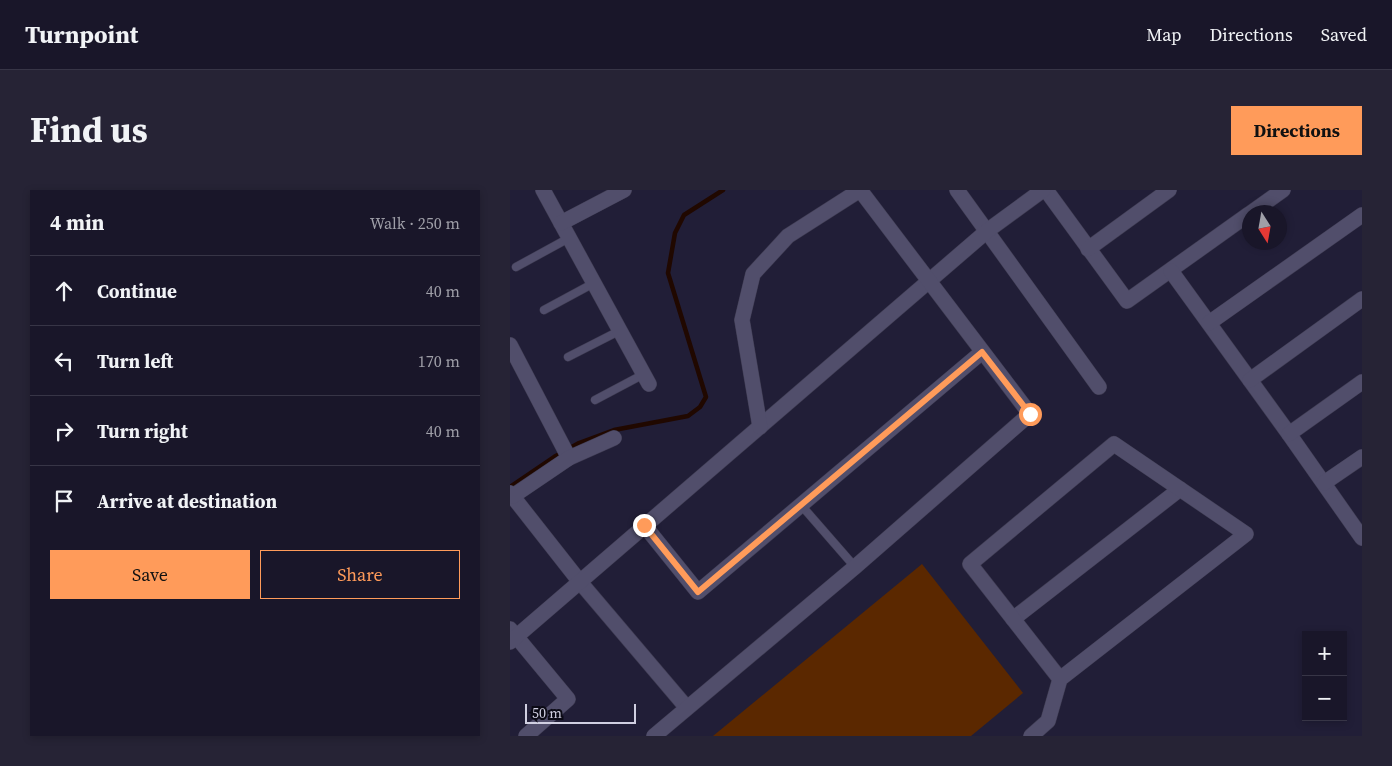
<!DOCTYPE html>
<meta charset="utf-8">
<style>
body{margin:0;font-family:"Source Serif 4",serif;background:#262335;color:#f1f3f6}
.controls{position:absolute;right:15px;bottom:15px;display:grid;overflow:hidden;border-radius:0px;box-shadow:0 2px 8px #0003}
.controls button{width:45px;height:45px;display:grid;place-items:center;padding:0;border:0;border-bottom:1px solid #373546;background:#191629;color:#f1f3f6;font:25px sans-serif}
.compass{position:absolute;left:732px;top:15px;width:45px;height:45px;border-radius:50%;background:#191629;box-shadow:0 2px 8px #0003;rotate:169deg}
.scale{position:absolute;left:15px;bottom:12px;width:111px;box-sizing:border-box;padding-left:5px;border:2px solid #d0cfe1;border-top:0;font-size:14px;line-height:18px;white-space:nowrap;color:#d0cfe1;-webkit-text-stroke:4px #0b0a15;paint-order:stroke}
.stop{position:absolute;width:15px;height:15px;margin:-11px;border:4px solid #ff9b5a;border-radius:50%;background:#fff}
.stop.end{background:#ff9b5a;border-color:#fff;box-shadow:0 1px 5px #0008}
.list{margin:0;padding:0;list-style:none}
h2{display:flex;justify-content:space-between;align-items:center;height:65px;margin:0;padding:0 20px;font-size:21px}
h2 small{font-size:16px;font-weight:400;color:#9f9fa8}
.list li{display:grid;grid-template-columns:32px 1fr auto;gap:15px;align-items:center;box-sizing:border-box;height:70px;padding:0 20px;border-top:1px solid #373546}
.list b{display:block;font-size:19px;white-space:nowrap}
.list em{font-size:16px;font-style:normal;color:#9f9fa8}
.actions{display:flex;gap:10px;padding:15px 20px}
.actions a{flex:1;padding:11px 0;border:1px solid #ff9b5a;border-radius:0px;text-align:center;font-size:18px;color:#ff9b5a}
.actions .main{background:#ff9b5a;color:#111}
.icon{flex:none;width:28px;height:28px;fill:none;stroke:currentColor;stroke-width:2;stroke-linecap:round;stroke-linejoin:round}
.map{position:relative;flex:none;width:852px;height:546px;overflow:hidden;border-radius:0px}
header{display:flex;align-items:center;gap:30px;box-sizing:border-box;height:70px;padding:0 25px;background:#191629;border-bottom:1px solid #373546}
header strong{font-size:24px}
nav{display:flex;gap:28px;margin-inline-start:auto;font-size:18px}
.intro{display:flex;align-items:center;justify-content:space-between;box-sizing:border-box;height:120px;padding:0 30px}
h1{margin:0;font-size:35px}
.button{padding:12px 22px;border-radius:0px;background:#ff9b5a;color:#111;font-size:18px;font-weight:700}
main{display:flex;gap:30px;padding:0 30px}
aside{flex:1;background:#191629;border-radius:0px;box-shadow:0 2px 8px #0003}
.map>svg:first-child{display:block}
.green{fill:#5b2800}
.lines{fill:none;stroke-linecap:round;stroke-linejoin:round}
.stream{stroke:#200800;stroke-width:4.5}
.service-casing{stroke:#3e3b51;stroke-width:9}
.minor-casing{stroke:#3e3b51;stroke-width:16}
.service{stroke:#514e6b;stroke-width:8}
.minor{stroke:#514e6b;stroke-width:15}
.route{stroke:#ff9b5a;stroke-width:6}
</style>
<header>
<strong>Turnpoint</strong>
<nav><a>Map</a><a>Directions</a><a>Saved</a></nav>
</header>
<div class="intro"><h1>Find us</h1><a class="button">Directions</a></div>
<main>
<aside>
<h2>4 min<small>Walk · 250 m</small></h2>
<ul class="list">
<li><svg class="icon" aria-label="ahead" viewBox="0 0 24 24"><path d="M12 20V5M6 11l6-6 6 6"/></svg><div><b>Continue</b></div><em>40 m</em></li>
<li><svg class="icon" aria-label="left" viewBox="0 0 24 24"><path d="M17 20v-9H6M10 6l-5 5 5 5"/></svg><div><b>Turn left</b></div><em>170 m</em></li>
<li><svg class="icon" aria-label="right" viewBox="0 0 24 24"><path d="M7 20v-9h11M14 6l5 5-5 5"/></svg><div><b>Turn right</b></div><em>40 m</em></li>
<li><svg class="icon" aria-label="arrive" viewBox="0 0 24 24"><path d="M6 21V4h12l-3 4 3 4H6"/></svg><div><b>Arrive at destination</b></div></li>
</ul>
<div class="actions"><a class="main">Save</a><a>Share</a></div>
</aside>
<div class="map">
<svg width="852" height="546" viewBox="0 0 852 546">
<rect width="100%" height="100%" fill="#211e37"/>
<path class="green" d="M412,374L513,503L461,546H203Z"/>
<g class="lines">
<path class="stream" d="M0,297L44,267L69,253L104,240L178,226L190,217L196,207L158,83L165,43L174,25L213,0"/>
<g class="service-casing">
<g id="service">
<path d="M6,77L59,48"/>
<path d="M34,120L84,93"/>
<path d="M58,167L109,141"/>
<path d="M85,210L134,184"/>
<path d="M291,315L345,377"/>
</g>
</g>
<g class="minor-casing">
<g id="minor">
<path d="M33,0L139,194"/>
<path d="M447,0L589,197"/>
<path d="M536,0L617,111L739,24"/>
<path d="M742,22L773,0"/>
<path d="M51,33L114,0"/>
<path d="M578,59L659,0"/>
<path d="M661,81L779,244L852,348"/>
<path d="M699,133L852,25"/>
<path d="M0,155L59,268"/>
<path d="M740,190L852,109"/>
<path d="M779,244L852,192"/>
<path d="M814,293L852,267"/>
<path d="M0,303L70,392L177,518"/>
<path d="M3,306L59,268L104,248"/>
<path d="M134,335L188,402L472,162"/>
<path d="M503,429L670,299"/>
<path d="M0,439L58,509L16,546"/>
<path d="M0,452L477,41L533,0"/>
<path d="M144,546L345,377L520,224L350,0L278,46L243,84L232,130L250,237"/>
<path d="M521,546L538,531L550,489L736,344L604,254L460,374L550,489"/>
</g>
</g>
<use href="#service" class="service"/>
<use href="#minor" class="minor"/>
</g>
<g class="lines">
<path class="route" d="M134,335L188,402L472,162L520,224"/>
</g>
</svg>
<div class="controls">
<button>+</button>
<button>−</button>
</div>
<svg class="compass" viewBox="-18 -18 36 36"><path d="M0-13l5 13h-10z" fill="#e53935"/><path d="M0 13l5-13h-10z" fill="#9f9fa8"/></svg>
<div class="scale">50 m</div>
<div class="stop" style="left:520px;top:224px"></div>
<div class="stop end" style="left:134px;top:335px"></div>
</div>
</main>
